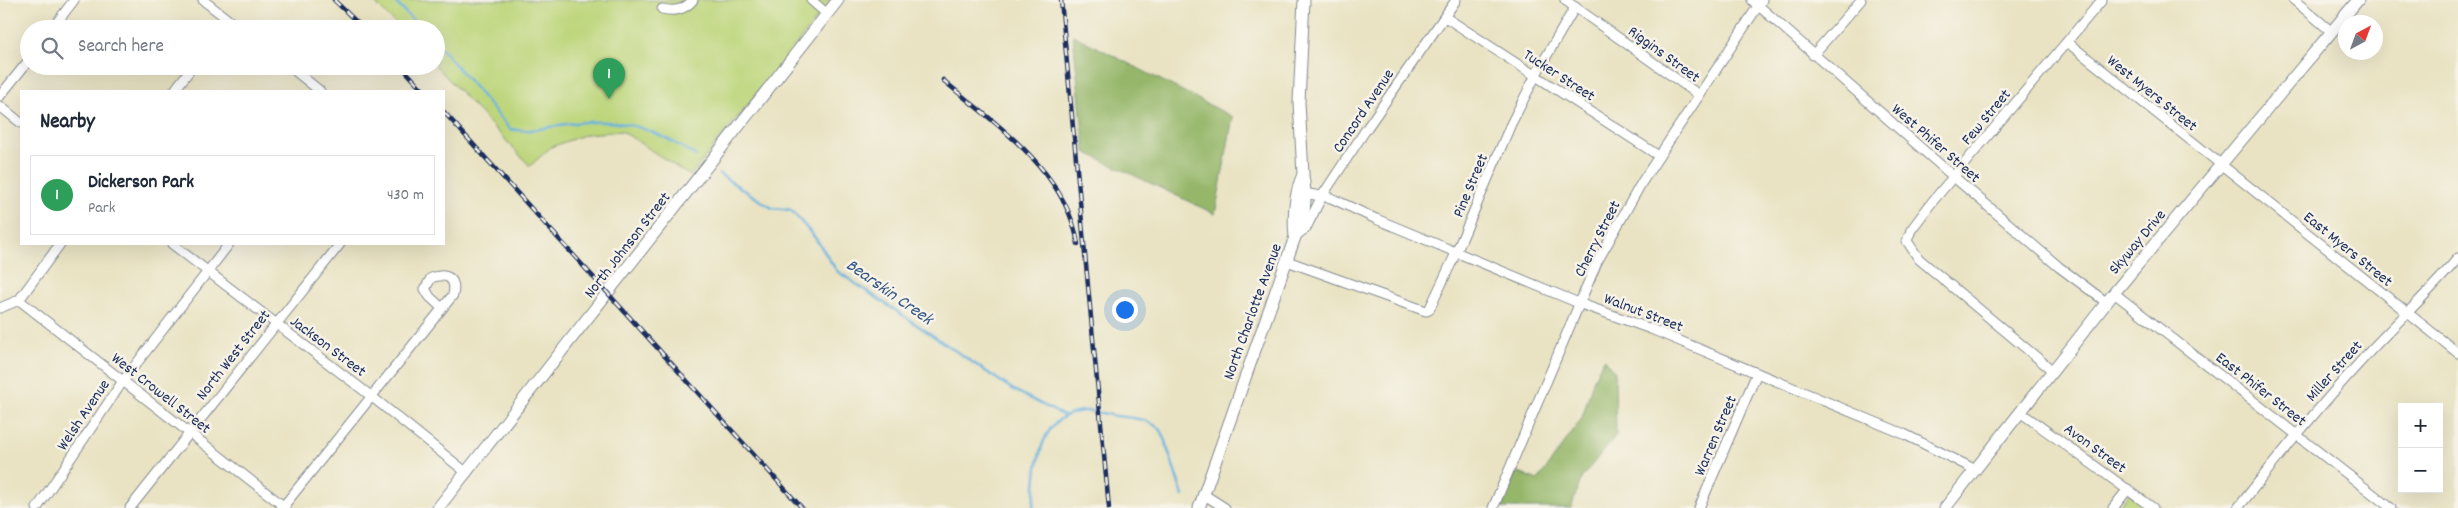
<!DOCTYPE html>
<meta charset="utf-8">
<style>
body{margin:0;font-family:Dekko,sans-serif;background:#f2f2f3;color:#1f2937}
.controls{position:absolute;right:15px;bottom:15px;display:grid;overflow:hidden;border-radius:0px;box-shadow:0 5px 20px #0002}
.controls button{width:45px;height:45px;display:grid;place-items:center;padding:0;border:0;border-bottom:1px solid #e0e1e3;background:#fff;color:#1f2937;font:25px sans-serif}
.compass{position:absolute;left:2338px;top:15px;width:45px;height:45px;border-radius:50%;background:#fff;box-shadow:0 5px 20px #0002;rotate:41deg}
.you{position:absolute;left:1124px;top:309px;width:18px;height:18px;margin:-12px;border:4px solid #fff;border-radius:50%;background:#1a73e8;box-shadow:0 0 0 8px #1a73e833}
.badge{display:grid;place-items:center;width:32px;height:32px;border-radius:50%;background:#2563eb;color:#fff;font-size:16px;font-weight:700}
.pin{position:absolute;translate:-50% -41px;filter:drop-shadow(0 1px 2px #0008)}
.pin::after{content:'';position:absolute;top:26px;width:18px;height:15px;background:inherit;clip-path:polygon(0 0,100% 0,50% 100%)}
.list{margin:0;padding:0;list-style:none}
h2{display:flex;justify-content:space-between;align-items:center;height:65px;margin:0;padding:0 20px;font-size:21px}
h2 small{font-size:16px;font-weight:400;color:#747a83}
.list li{display:grid;grid-template-columns:32px 1fr auto;gap:15px;align-items:center;box-sizing:border-box;height:80px;margin:0 10px 10px;padding:0 10px;border:1px solid #e0e1e3;border-radius:0px}
.list b{display:block;font-size:19px;white-space:nowrap}
.list p{margin:0;font-size:16px;white-space:nowrap;color:#747a83}
.list em{font-size:16px;font-style:normal;color:#747a83}
.icon{flex:none;width:28px;height:28px;fill:none;stroke:currentColor;stroke-width:2;stroke-linecap:round;stroke-linejoin:round}
.map{position:relative;flex:none;width:2458px;height:508px;overflow:hidden}
.search{position:absolute;background:#fff;box-shadow:0 5px 20px #0002;left:20px;top:20px;width:425px;height:55px;display:flex;align-items:center;gap:12px;box-sizing:border-box;padding:0 18px;border-radius:28px;color:#747a83;font-size:19px}
.panel{position:absolute;background:#fff;box-shadow:0 5px 20px #0002;left:20px;top:90px;width:425px;height:155px;border-radius:0px}
.map>svg:first-child{display:block}
.green{fill:#bdd67b;stroke:#6c826c}
.forest{fill:#96b76b;stroke:#587364}
.lines{fill:none;stroke-linecap:round;stroke-linejoin:round}
.stream{stroke:#67b1df;stroke-width:2.5}
.minor-casing{stroke:#828990;stroke-width:11}
.major-casing{stroke:#828990;stroke-width:13}
.minor{stroke:#fff;stroke-width:9}
.major{stroke:#fff;stroke-width:11}
.rail-casing{stroke:#1b2f5e;stroke-width:4.5}
.rail{stroke:#f7f3e8;stroke-width:2.5;stroke-dasharray:8;stroke-linecap:butt}
.labels{text-anchor:middle;stroke-width:5;stroke-linejoin:round;paint-order:stroke}
.street-label{font-size:16px;fill:#1b2f5e;stroke:#f7f3e8}
.water-label{font-size:18px;font-style:italic;fill:#325685;stroke:#f7f3e8}
</style>
<div class="map">
<svg width="2458" height="508" viewBox="0 0 2458 508">
<rect width="100%" height="100%" fill="#f7f3e8"/>
<filter id="ink" filterUnits="userSpaceOnUse"><feTurbulence type="fractalNoise" baseFrequency=".02" numOctaves="2"/><feDisplacementMap in="SourceGraphic" scale="10" xChannelSelector="R" yChannelSelector="G"/><feConvolveMatrix kernelMatrix="1 2 1 2 8 2 1 2 1" color-interpolation-filters="sRGB"/></filter>
<filter id="wash" filterUnits="userSpaceOnUse"><feTurbulence type="fractalNoise" baseFrequency=".0096" numOctaves="4" result="noise"/><feDisplacementMap in="SourceGraphic" scale="20" xChannelSelector="R" yChannelSelector="G"/><feGaussianBlur stdDeviation="1.12" result="paint"/><feColorMatrix in="noise" values="0 0 0 0 0 0 0 0 0 0 0 0 0 0 0 0 0 1.4 0 .05"/><feComposite in="paint" operator="in"/></filter>
<g filter="url(#wash)">
<rect width="100%" height="100%" fill="#e9e3c3"/>
<g class="green">
<path d="M372,0H832L690,176L622,131L587,134L551,147L530,166L436,66V29H401Z"/>
<path d="M2129,493L2149,508H2117Z"/>
</g>
<g class="forest">
<path d="M1073,35L1233,117L1215,214L1085,152Z"/>
<path d="M1604,358L1615,372L1616,435L1582,477L1571,508H1502L1516,472L1538,480L1582,418L1593,381Z"/>
</g>
<g class="lines">
<g class="stream">
<path d="M393,0L422,29"/>
<path d="M436,42L510,129C530,133 546,127 566,124C620,117 651,126 696,156"/>
<path d="M719,174L772,208L791,210L816,239L837,271L1012,389L1062,415"/>
<path d="M1033,508C1037,471 1035,417 1082,411C1092,410 1106,414 1116,416C1133,418 1151,418 1162,432L1183,496"/>
</g>
</g>
</g>
<g filter="url(#ink)">
<g class="lines">
<g class="minor-casing">
<g id="minor">
<path d="M203,0L240,29"/>
<path d="M811,0L827,14"/>
<path d="M1565,0L1699,95"/>
<path d="M1752,0L1954,177L2059,267L2106,302"/>
<path d="M2294,0L2332,32"/>
<path d="M662,9C675,12 684,10 693,0"/>
<path d="M1445,17L1659,156"/>
<path d="M52,29L74,0"/>
<path d="M221,29L227,20"/>
<path d="M2067,42L2458,353"/>
<path d="M1813,55L1861,0"/>
<path d="M289,66L320,91"/>
<path d="M174,91L193,66"/>
<path d="M0,96L29,60"/>
<path d="M0,106L21,123"/>
<path d="M1299,192L1331,198L1376,219L1581,304L1651,329L1904,434L1976,470"/>
<path d="M1297,235L1306,228L1322,196L1367,128L1456,0"/>
<path d="M172,244L371,396L467,473"/>
<path d="M1287,261L1426,311L1429,310L1456,253L1511,124L1539,69L1575,7"/>
<path d="M2114,293L2391,508"/>
<path d="M19,300L286,508"/>
<path d="M0,308L19,300L60,244"/>
<path d="M2053,371L1919,259L1907,241L1911,230L1932,202L2102,0"/>
<path d="M2020,412L2153,508"/>
<path d="M1203,494L1225,508"/>
<path d="M37,508L123,381L229,244"/>
<path d="M130,508L340,244"/>
<path d="M282,508L453,295C457,278 446,272 431,278L425,289L430,297L442,308"/>
<path d="M1493,508L1597,262L1642,182L1762,0"/>
<path d="M1699,508L1757,373"/>
<path d="M2113,508L2128,489"/>
<path d="M2238,508C2280,454 2324,401 2371,350C2400,319 2431,291 2458,258"/>
</g>
</g>
<g class="major-casing">
<g id="major">
<path d="M1295,237C1306,218 1307,198 1303,176"/>
<path d="M438,508L838,0"/>
<path d="M1199,508L1295,237C1293,217 1295,193 1303,174L1299,102L1304,0"/>
<path d="M1945,508L2114,293L2358,0"/>
</g>
</g>
<use href="#minor" class="minor"/>
<use href="#major" class="major"/>
<g class="rail-casing">
<g id="rail">
<path d="M334,0L364,29"/>
<path d="M1061,0L1109,508"/>
<path d="M401,66L424,91"/>
<path d="M943,80C996,125 1066,170 1078,244"/>
<path d="M444,112L802,508"/>
</g>
</g>
<use href="#rail" class="rail"/>
</g>
</g>
<g class="labels">
<g class="street-label">
<text transform="translate(1665 53) rotate(36)" y="6">Riggins Street</text>
<text transform="translate(1560 74) rotate(33)" y="6">Tucker Street</text>
<text transform="translate(2153 92) rotate(39)" y="6">West Myers Street</text>
<text transform="translate(1362 110) rotate(-56)" y="6">Concord Avenue</text>
<text transform="translate(1985 116) rotate(-50)" y="6">Few Street</text>
<text transform="translate(1937 142) rotate(41)" y="6">West Phifer Street</text>
<text transform="translate(1469 185) rotate(-67)" y="6">Pine Street</text>
<text transform="translate(1596 238) rotate(-63)" y="6">Cherry Street</text>
<text transform="translate(2136 241) rotate(-50)" y="6">Skyway Drive</text>
<text transform="translate(626 244) rotate(-52)" y="6">North Johnson Street</text>
<text transform="translate(2349 248) rotate(39)" y="6">East Myers Street</text>
<text transform="translate(1251 311) rotate(-70)" y="6">North Charlotte Avenue</text>
<text transform="translate(1644 311) rotate(21)" y="6">Walnut Street</text>
<text transform="translate(329 345) rotate(37)" y="6">Jackson Street</text>
<text transform="translate(232 354) rotate(-52)" y="6">North West Street</text>
<text transform="translate(2333 370) rotate(-48)" y="6">Miller Street</text>
<text transform="translate(2262 388) rotate(38)" y="6">East Phifer Street</text>
<text transform="translate(162 392) rotate(38)" y="6">West Crowell Street</text>
<text transform="translate(82 414) rotate(-56)" y="6">Welsh Avenue</text>
<text transform="translate(1714 435) rotate(-67)" y="6">Warren Street</text>
<text transform="translate(2096 447) rotate(36)" y="6">Avon Street</text>
</g>
<g class="water-label">
<text transform="translate(890 291) rotate(35)" y="6">Bearskin Creek</text>
</g>
</g>
</svg>
<div class="controls">
<button>+</button>
<button>−</button>
</div>
<svg class="compass" viewBox="-18 -18 36 36"><path d="M0-13l5 13h-10z" fill="#e53935"/><path d="M0 13l5-13h-10z" fill="#747a83"/></svg>
<div class="you"></div>
<div class="pin badge" style="left:609px;top:99px;background:#2e9e5b">1</div>
<div class="search"><svg class="icon" aria-label="search" viewBox="0 0 24 24"><circle cx="10" cy="10" r="6"/><path d="M15 15l6 6"/></svg>Search here</div>
<section class="panel">
<h2>Nearby<small></small></h2>
<ul class="list">
<li><span class="badge" style="background:#2e9e5b">1</span><div><b>Dickerson Park</b><p>Park</p></div><em>430 m</em></li>
</ul>
</section>
</div>
